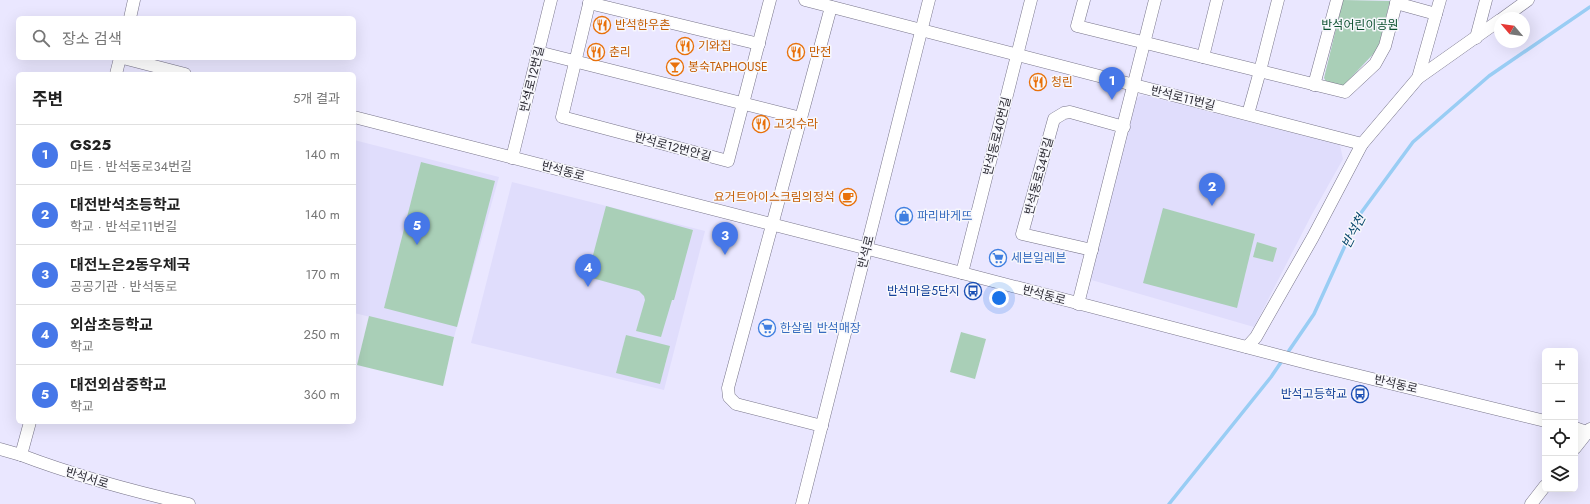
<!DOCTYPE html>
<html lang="ko">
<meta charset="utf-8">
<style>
body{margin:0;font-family:Jost,"Noto Sans KR",sans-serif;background:#f6f6f6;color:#222}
.controls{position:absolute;right:12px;bottom:12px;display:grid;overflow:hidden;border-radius:6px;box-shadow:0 4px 16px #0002}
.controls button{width:36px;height:36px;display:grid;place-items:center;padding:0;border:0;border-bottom:1px solid #e0e0e0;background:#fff;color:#222;font:20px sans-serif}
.compass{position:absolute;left:1494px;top:12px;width:36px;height:36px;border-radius:50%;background:#fff;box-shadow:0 4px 16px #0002;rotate:299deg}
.you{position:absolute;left:999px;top:298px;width:14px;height:14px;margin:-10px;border:3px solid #fff;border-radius:50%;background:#1a73e8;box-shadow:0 0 0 6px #1a73e833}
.badge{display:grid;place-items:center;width:26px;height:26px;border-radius:50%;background:#4677e8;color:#fff;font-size:13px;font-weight:700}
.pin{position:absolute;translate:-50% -33px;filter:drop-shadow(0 1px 2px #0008)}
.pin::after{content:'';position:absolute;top:21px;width:14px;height:12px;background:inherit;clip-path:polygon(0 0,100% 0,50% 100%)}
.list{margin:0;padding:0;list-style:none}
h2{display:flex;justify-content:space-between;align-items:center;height:52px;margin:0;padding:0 16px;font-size:17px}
h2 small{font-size:13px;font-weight:400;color:#767676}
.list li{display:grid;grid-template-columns:26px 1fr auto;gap:12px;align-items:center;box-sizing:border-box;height:60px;padding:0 16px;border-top:1px solid #e0e0e0}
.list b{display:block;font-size:15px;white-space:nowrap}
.list p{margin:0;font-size:13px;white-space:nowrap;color:#767676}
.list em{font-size:13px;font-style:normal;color:#767676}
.icon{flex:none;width:22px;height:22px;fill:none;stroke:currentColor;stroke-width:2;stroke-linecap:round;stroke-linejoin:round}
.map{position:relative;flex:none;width:1590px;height:504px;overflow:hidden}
.search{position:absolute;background:#fff;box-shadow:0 4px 16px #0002;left:16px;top:16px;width:340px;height:44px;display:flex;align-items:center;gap:10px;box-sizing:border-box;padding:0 14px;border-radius:6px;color:#767676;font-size:15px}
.panel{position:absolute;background:#fff;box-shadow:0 4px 16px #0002;left:16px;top:72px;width:340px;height:352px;border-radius:6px}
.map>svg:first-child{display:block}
.built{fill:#e0ddfc}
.green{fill:#a9cfb7}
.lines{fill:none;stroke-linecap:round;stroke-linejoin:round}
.stream{stroke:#99cdf4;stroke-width:3.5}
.minor-casing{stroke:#78758a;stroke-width:13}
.minor{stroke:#fff;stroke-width:12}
.labels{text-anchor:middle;stroke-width:3;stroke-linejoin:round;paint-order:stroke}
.food-label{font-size:12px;fill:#c56008;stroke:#f7f7fc;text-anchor:start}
.park-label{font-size:12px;fill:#0c502f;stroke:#f7f7fc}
.street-label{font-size:12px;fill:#2c2b34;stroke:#f7f7fc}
.shop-label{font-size:12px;fill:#366cbe;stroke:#f7f7fc;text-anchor:start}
.transit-label{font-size:12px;fill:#164399;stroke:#f7f7fc;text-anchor:end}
.water-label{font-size:13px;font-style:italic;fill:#024368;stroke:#f7f7fc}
</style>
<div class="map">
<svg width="1590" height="504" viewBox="0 0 1590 504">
<rect width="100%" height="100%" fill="#eae7ff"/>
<g class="built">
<path d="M1143,95L1340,145L1343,159L1311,216L1254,327L1088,279L1136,98Z"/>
<path d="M354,140L499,177L454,337L354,313Z"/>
<path d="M512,182L705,231L664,390L471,343Z"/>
</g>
<g class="green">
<path d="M1343,0L1390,1L1378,49L1343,86L1327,83L1324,78Z"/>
<path d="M421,162L495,181L457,327L384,308Z"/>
<path d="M606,206L693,230L674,300H672L661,337L636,331L645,300L644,296L639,291L592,278L588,274Z"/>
<path d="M1163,208L1255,234L1237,308L1143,283Z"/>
<path d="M1257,242L1277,248L1273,262L1253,257Z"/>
<path d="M369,316L454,337L443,386L357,365Z"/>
<path d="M961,332L986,339L975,379L950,372Z"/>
<path d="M626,335L670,346L660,384L616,373Z"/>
</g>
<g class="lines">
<path class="stream" d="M1169,504L1271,377L1314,314L1358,217L1413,142L1489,76L1590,7"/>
<g class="minor-casing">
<g id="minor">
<path d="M590,0L562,117L728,161L770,0"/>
<path d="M805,0L1362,144"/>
<path d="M1084,0L1077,26L1345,92L1375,64L1385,46L1397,0"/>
<path d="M589,3L759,44"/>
<path d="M1396,3L1436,14"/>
<path d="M130,18L134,0"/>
<path d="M1503,18L1528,0"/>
<path d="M1476,38L1486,0"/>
<path d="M538,52L801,118"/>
<path d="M1203,57L1217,0"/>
<path d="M123,58L185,74"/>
<path d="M116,74L120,58"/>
<path d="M1418,78L1500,20"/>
<path d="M1314,85L1337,0"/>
<path d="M1248,114L1260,71L1278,0"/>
<path d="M354,117L962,273L1315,365L1545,421"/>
<path d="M512,158L551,0"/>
<path d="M1092,250L1022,234L1054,119L1064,113L1070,112L1124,127"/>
<path d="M962,273L1031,0"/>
<path d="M1078,304L1155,0"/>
<path d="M1247,347L1256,337L1313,237L1362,144L1418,78L1440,0"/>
<path d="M30,422L21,455C76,476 132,491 189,504"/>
<path d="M822,426L736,404L729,397L728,388L831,7"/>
<path d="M1575,428L1590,433"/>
<path d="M1575,448L1590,429"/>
<path d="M0,449L21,455"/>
<path d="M802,504L929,0"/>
<path d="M1531,504L1545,486"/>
</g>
</g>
<use href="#minor" class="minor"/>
</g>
<defs>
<g id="restaurant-ring" transform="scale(0.9)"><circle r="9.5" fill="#f7f7fc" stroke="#e8710a" stroke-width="1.5"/><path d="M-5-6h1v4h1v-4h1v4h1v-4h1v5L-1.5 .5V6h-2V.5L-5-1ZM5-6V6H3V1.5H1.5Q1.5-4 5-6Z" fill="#e8710a"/></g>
<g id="bar-ring" transform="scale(0.9)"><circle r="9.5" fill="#f7f7fc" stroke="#e8710a" stroke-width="1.5"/><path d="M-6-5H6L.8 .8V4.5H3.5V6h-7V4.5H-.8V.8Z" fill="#e8710a"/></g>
<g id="cafe-ring" transform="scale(0.9)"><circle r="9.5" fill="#f7f7fc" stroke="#e8710a" stroke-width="1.5"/><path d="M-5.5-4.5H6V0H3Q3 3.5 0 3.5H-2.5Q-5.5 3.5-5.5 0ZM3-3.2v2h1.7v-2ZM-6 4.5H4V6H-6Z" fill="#e8710a"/></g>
<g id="shop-ring" transform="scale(0.9)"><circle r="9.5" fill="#f7f7fc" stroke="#3f7fe0" stroke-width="1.5"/><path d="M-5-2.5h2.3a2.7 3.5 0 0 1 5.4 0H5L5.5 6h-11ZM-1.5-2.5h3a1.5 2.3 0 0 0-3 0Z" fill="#3f7fe0"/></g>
<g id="supermarket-ring" transform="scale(0.9)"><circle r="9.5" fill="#f7f7fc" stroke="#3f7fe0" stroke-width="1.5"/><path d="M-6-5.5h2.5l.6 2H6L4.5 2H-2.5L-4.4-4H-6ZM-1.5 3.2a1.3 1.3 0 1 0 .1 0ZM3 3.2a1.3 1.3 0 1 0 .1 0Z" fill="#3f7fe0"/></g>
<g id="bus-ring" transform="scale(0.9)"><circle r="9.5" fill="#f7f7fc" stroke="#1a4fb4" stroke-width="1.5"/><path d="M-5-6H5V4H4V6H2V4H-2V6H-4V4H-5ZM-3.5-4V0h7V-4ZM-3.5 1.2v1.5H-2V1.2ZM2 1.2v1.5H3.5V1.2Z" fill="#1a4fb4"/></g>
</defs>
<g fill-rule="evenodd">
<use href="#restaurant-ring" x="602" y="25"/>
<use href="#restaurant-ring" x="685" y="46"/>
<use href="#restaurant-ring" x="596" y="52"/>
<use href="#restaurant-ring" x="796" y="52"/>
<use href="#bar-ring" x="675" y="67"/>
<use href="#restaurant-ring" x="1038" y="82"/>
<use href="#restaurant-ring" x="761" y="124"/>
<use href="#cafe-ring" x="848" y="197"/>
<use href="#shop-ring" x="904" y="216"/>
<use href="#supermarket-ring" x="998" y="258"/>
<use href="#bus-ring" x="973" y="291"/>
<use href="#supermarket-ring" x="767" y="328"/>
<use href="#bus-ring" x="1360" y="394"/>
</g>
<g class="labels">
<g class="food-label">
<text x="615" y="29">반석한우촌</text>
<text x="698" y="50">기와집</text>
<text x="609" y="56">춘리</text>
<text x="809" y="56">만전</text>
<text x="688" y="71">봉숙TAPHOUSE</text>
<text x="1051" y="86">청린</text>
<text x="774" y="128">고깃수라</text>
<text x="835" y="201" text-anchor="end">요거트아이스크림의정석</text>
</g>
<g class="park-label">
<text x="1360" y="29">반석어린이공원</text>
</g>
<g class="street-label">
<text transform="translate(532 79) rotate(-76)" y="4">반석로12번길</text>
<text transform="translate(1183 98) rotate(14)" y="4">반석로11번길</text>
<text transform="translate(997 136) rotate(-76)" y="4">반석동로40번길</text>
<text transform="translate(673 147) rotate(15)" y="4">반석로12번안길</text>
<text transform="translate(563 171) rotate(15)" y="4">반석동로</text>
<text transform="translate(1039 176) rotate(-75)" y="4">반석동로34번길</text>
<text transform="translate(866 252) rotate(-76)" y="4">반석로</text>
<text transform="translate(1044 295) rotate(15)" y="4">반석동로</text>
<text transform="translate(1396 384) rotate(13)" y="4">반석동로</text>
<text transform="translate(87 478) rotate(17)" y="4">반석서로</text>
</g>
<g class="shop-label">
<text x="917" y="220">파리바게뜨</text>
<text x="1011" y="262">세븐일레븐</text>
<text x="780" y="332">한살림 반석매장</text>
</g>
<g class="transit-label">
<text x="960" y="295">반석마을5단지</text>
<text x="1347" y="398">반석고등학교</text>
</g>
<g class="water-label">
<text transform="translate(1353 231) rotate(-63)" y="5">반석천</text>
</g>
</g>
</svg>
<div class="controls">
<button>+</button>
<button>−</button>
<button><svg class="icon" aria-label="locate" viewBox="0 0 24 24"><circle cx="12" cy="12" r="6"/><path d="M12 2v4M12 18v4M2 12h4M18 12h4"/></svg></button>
<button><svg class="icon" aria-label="layers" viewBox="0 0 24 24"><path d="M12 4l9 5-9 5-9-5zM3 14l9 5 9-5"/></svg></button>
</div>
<svg class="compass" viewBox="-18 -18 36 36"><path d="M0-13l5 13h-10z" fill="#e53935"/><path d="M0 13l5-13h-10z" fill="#767676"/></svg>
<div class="you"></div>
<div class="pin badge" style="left:1112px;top:100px">1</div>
<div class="pin badge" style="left:1212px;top:206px">2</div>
<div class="pin badge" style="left:725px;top:255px">3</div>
<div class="pin badge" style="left:588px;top:287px">4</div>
<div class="pin badge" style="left:417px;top:245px">5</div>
<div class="search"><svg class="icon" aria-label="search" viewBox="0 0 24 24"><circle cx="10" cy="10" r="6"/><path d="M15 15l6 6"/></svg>장소 검색</div>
<section class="panel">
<h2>주변<small>5개 결과</small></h2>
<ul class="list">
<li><span class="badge">1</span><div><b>GS25</b><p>마트 · 반석동로34번길</p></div><em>140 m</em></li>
<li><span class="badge">2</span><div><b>대전반석초등학교</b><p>학교 · 반석로11번길</p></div><em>140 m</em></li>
<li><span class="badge">3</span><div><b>대전노은2동우체국</b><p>공공기관 · 반석동로</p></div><em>170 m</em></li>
<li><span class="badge">4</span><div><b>외삼초등학교</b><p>학교</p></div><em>250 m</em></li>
<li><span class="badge">5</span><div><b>대전외삼중학교</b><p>학교</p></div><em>360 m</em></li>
</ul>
</section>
</div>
